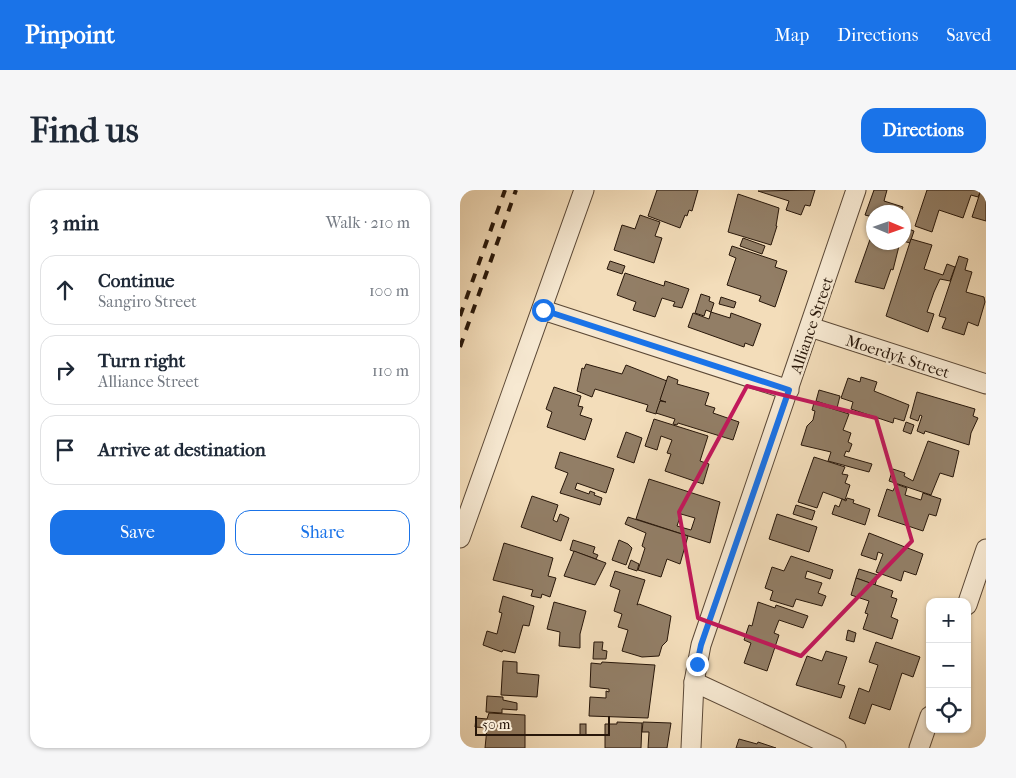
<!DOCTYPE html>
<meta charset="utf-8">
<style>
body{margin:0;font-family:"IM FELL French Canon",serif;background:#f6f6f7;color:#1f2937}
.controls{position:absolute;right:15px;bottom:15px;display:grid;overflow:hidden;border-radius:10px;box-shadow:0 1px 4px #0004}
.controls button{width:45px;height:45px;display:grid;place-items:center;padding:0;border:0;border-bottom:1px solid #e0e1e3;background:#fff;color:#1f2937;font:25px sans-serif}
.compass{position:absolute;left:406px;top:15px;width:45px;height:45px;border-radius:50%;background:#fff;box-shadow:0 1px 4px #0004;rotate:92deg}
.scale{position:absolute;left:15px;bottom:12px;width:135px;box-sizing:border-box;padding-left:5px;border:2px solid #28170a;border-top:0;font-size:14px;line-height:18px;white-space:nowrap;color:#28170a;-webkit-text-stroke:4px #f7e9d2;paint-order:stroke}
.stop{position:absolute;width:15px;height:15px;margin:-11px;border:4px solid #1a73e8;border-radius:50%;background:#fff}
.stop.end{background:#1a73e8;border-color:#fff;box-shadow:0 1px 5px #0008}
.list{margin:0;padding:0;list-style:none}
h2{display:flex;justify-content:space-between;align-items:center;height:65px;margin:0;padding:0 20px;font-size:21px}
h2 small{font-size:16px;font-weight:400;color:#747a83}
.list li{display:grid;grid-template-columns:32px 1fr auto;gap:15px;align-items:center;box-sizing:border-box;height:70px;margin:0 10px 10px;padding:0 10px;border:1px solid #e0e1e3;border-radius:15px}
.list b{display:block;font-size:19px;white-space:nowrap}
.list p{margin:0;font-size:16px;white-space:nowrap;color:#747a83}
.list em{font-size:16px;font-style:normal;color:#747a83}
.actions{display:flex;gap:10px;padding:15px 20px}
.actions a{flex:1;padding:11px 0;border:1px solid #1a73e8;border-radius:15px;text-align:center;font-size:18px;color:#1a73e8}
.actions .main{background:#1a73e8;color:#fff}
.icon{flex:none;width:28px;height:28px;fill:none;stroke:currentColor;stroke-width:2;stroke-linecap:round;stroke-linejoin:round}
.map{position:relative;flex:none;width:526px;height:558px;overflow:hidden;border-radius:15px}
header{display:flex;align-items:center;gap:30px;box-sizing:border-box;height:70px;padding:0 25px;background:#1a73e8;color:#fff}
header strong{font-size:24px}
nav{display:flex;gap:28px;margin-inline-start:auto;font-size:18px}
.intro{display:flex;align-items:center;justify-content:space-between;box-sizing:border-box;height:120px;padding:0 30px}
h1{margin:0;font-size:35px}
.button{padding:12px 22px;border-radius:15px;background:#1a73e8;color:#fff;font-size:18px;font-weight:700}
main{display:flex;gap:30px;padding:0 30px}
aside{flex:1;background:#fff;border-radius:15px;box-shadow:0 1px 4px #0004}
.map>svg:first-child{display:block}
.building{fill:#927e66;stroke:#28170a;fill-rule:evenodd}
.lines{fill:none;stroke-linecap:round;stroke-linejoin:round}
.minor-casing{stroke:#5b4836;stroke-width:21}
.minor{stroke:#f7e9d2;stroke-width:19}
.rail{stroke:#28170a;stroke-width:4;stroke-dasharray:9 9;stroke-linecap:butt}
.route{stroke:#1a73e8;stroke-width:6}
.marked{fill:none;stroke:#c2185b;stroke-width:4;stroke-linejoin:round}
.labels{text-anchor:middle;stroke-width:5;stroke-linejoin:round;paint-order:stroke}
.street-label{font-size:16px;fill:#28170a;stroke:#f7e9d2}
</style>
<header>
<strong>Pinpoint</strong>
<nav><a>Map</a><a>Directions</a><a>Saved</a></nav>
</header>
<div class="intro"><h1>Find us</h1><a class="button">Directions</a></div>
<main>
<aside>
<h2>3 min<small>Walk · 210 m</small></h2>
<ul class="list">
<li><svg class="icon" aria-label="ahead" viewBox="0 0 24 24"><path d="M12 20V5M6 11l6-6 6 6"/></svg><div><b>Continue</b><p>Sangiro Street</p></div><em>100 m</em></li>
<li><svg class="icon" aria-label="right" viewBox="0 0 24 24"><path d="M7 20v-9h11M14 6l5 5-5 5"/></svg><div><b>Turn right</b><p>Alliance Street</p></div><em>110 m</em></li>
<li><svg class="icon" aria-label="arrive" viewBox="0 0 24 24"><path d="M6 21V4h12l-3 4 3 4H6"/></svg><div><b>Arrive at destination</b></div></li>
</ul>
<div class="actions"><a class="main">Save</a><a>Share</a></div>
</aside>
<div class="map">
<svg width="526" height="558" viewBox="0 0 526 558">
<rect width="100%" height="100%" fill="#f3ddba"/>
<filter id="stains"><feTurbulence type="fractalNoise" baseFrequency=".004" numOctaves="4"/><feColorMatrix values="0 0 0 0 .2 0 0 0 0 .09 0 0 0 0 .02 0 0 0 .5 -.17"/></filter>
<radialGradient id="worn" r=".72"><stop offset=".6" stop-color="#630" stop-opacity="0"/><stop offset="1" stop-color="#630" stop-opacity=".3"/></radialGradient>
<g class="building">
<path d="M197,0H238L232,21L229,20L227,26L225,25L220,38L188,26Z"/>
<path d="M355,0L350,16L345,15L341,25L326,20L329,11L298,1Z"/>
<path d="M414,0H427L424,11L443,17L441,22H413V27L405,25Z"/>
<path d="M467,0H521L518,7L511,5L503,28L479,20L472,42L455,36Z"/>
<path d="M521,0H526V31L512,27Z"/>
<path d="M278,4L319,18L316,36H317L311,55L268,42Z"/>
<path d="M180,25L200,32L195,46L202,48L194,73L154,60L162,35L175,39Z"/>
<path d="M443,37L454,41L450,53L443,51Z"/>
<path d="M413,41V52H440L433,80L431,79L424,99L395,92Z"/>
<path d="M283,48L305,56L302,64L280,56Z"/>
<path d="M451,49L472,55L464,79L483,85L487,74L495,77L490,91L480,89L474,102L467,122L474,124L468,142L426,126Z"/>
<path d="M272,56L317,71L315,77L327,81L315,117L299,111L301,106L267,95L276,68L269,65Z"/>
<path d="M499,66L508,69L505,80L512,82L506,102L524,107L525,112L518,136L508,132L504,145L482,138L486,128L479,126Z"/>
<path d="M150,71L165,76L162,84L147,79Z"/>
<path d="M165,83L204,96L205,91L229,99L222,118L213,116L215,112L202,108L195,127L173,120L176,112L157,105Z"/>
<path d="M241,104L250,107L249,111L254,113L251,122L270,128L271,123L301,134L293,156L285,153L284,157L228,137L233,123L249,129L251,122L246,120L244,126L235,123Z"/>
<path d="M261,107L276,112L274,118L259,114Z"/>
<path d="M126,174L162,184L166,175L207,191L196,224L186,221L188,215L135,199L132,207L117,201L122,178L124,179Z"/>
<path d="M208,186L218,190L217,194L249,203L245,215L255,218L253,223L279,232L273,250L218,233L217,235L213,234L215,229L196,223L200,211L206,212L200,210Z"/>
<path d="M401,187L417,192L414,201L449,215L444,231L434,228L433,233L391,219L393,212L381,208L388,188L400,192Z"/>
<path d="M94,197L121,206L118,216L123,217L120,225L132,229L125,250L87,237L92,222L86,219Z"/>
<path d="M359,200L380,206L377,218L356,211Z"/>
<path d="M457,202L515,219L513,226L518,228L511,243L509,255L465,241L464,244L457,241L462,226L460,225L458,231L450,228Z"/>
<path d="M354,213L389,224L383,240L391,243L388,252L392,254L389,262L386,261L384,266L412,274L409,282L368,271L371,262L341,255L347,236L353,230L355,221L352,220Z"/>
<path d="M194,229L248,246L240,271L249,274L243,294L205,281L211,264L207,263L212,250L201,246L197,260L185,256Z"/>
<path d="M446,232L454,235L451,244L443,241Z"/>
<path d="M166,242L182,248L174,273L157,267Z"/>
<path d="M468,251L499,261L493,287L480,283L471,305L429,291L433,279L445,283L444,286L453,291Z"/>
<path d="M100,262L154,279L146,303L117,293L115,299L129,304L130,301L135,303L134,305L142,308L140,315L100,303L108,283L95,278Z"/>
<path d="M354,267L385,277L382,284L388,285L385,293L390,295L385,310L363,302L357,318L338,312Z"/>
<path d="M189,289L260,312L250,353L176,329ZM221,324L235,328L231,340L217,336Z"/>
<path d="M436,294L447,298L445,305L461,310L463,303L481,309L476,326L469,324L463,341L418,326L427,299L433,301Z"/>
<path d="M72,306L98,315L93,330L97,332L100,324L109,328L101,351L61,337Z"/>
<path d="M387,308L394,310L393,313L410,319L405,335L372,324L375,315L379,317L382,309L386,311Z"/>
<path d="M336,315L355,321L352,330L333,324Z"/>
<path d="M317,324L357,337L349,362L309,349Z"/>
<path d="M168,327L228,346L220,374L207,369L201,387L178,380L185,358L182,356L186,343L165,334Z"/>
<path d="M409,343L463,364L456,385L444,381L441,391L416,382L423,364L418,362L416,370L401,365Z"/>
<path d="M113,350L135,357L133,363L138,365L136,369L110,360Z"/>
<path d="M159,350L168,354L172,358L166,375L152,370Z"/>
<path d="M44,353L93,368L88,386L96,388L90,407L82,404L81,408L71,406L73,400L33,390Z"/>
<path d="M114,361L146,373L135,395L104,386Z"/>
<path d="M331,366L373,380L370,389L347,381L345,388L362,393L358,403L366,406L362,416L336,409L333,417L310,410L313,401L305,398L312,377L324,381Z"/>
<path d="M171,370L179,374L177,381L168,378Z"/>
<path d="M399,379L418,385L415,395L396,388Z"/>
<path d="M155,381L185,390L177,415L179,414L211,426L207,451L202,456L199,466L182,467L162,461L168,440L158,437L162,424L154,421L160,400L150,396Z"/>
<path d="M396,388L433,401L431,407L437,409L431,427L438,430L432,449L403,439L408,424L405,423L409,411L391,405Z"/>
<path d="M43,406L74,416L69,436L63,435L55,463L43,460L42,462L23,455L27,441L37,444L42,423L39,422Z"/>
<path d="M94,412L126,421L120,444V458L99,456L100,442L87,439Z"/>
<path d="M298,412L315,418L316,415L348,426L343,438L319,430L314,443L319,445L307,481L284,473L291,453L284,450L289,435L292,436Z"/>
<path d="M388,440L396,443L394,452L386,450Z"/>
<path d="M134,452H143L142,460L147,461L146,469H133Z"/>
<path d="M416,452L460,467L453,487L442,483L430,520L412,514L405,534L389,528L399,498L409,502L418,475L409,472Z"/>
<path d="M366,461L387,467L378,494L385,496L381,508L336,495L347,466L362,471Z"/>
<path d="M43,471L57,472V483L79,485L77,507L41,505Z"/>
<path d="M142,472L195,475L188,528L129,526L130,507L146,508V501L149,502V499L130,497L131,473L141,474Z"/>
<path d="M27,506L43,507V510L57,513V520L42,519V523L26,522Z"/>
<path d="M29,523L65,525V558H25L27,538L15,537L16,528L27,529Z"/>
<path d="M157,532L182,533L181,558H145V534H157Z"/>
<path d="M183,532L211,533L207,558H188L189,542H182Z"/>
<rect x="120" y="534" width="6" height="11"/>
<path d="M279,549L297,554L298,552L316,558H276Z"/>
</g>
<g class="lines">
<g class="minor-casing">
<g id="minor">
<path d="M83,120L329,200"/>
<path d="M350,137L526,194"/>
<path d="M0,348L124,0"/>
<path d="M507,415L526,359"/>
<path d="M234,492L376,558"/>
<path d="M231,558L234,492L241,455L396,0"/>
<path d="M459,558L470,526"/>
</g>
</g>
<use href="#minor" class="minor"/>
<g class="rail">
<path d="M0,126L45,0"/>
<path d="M0,157L56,0"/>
</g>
</g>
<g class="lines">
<path class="route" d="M83,120L329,200L241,455L237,474"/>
</g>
<path class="marked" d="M287,196L416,228L452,351L341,466L238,428L219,322Z"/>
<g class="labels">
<g class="street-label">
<text transform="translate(351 135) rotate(-71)" y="6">Alliance Street</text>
<text transform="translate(438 166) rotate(18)" y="6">Moerdyk Street</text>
</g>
</g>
<rect width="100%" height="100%" filter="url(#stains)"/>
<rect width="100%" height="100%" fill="url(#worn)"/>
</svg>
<div class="controls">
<button>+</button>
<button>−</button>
<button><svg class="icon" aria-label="locate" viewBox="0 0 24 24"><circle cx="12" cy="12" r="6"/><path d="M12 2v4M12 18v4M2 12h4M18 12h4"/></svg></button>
</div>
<svg class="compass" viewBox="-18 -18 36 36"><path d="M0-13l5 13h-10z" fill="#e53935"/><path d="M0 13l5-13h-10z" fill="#747a83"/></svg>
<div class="scale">50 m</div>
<div class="stop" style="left:83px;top:120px"></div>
<div class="stop end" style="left:237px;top:474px"></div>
</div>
</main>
